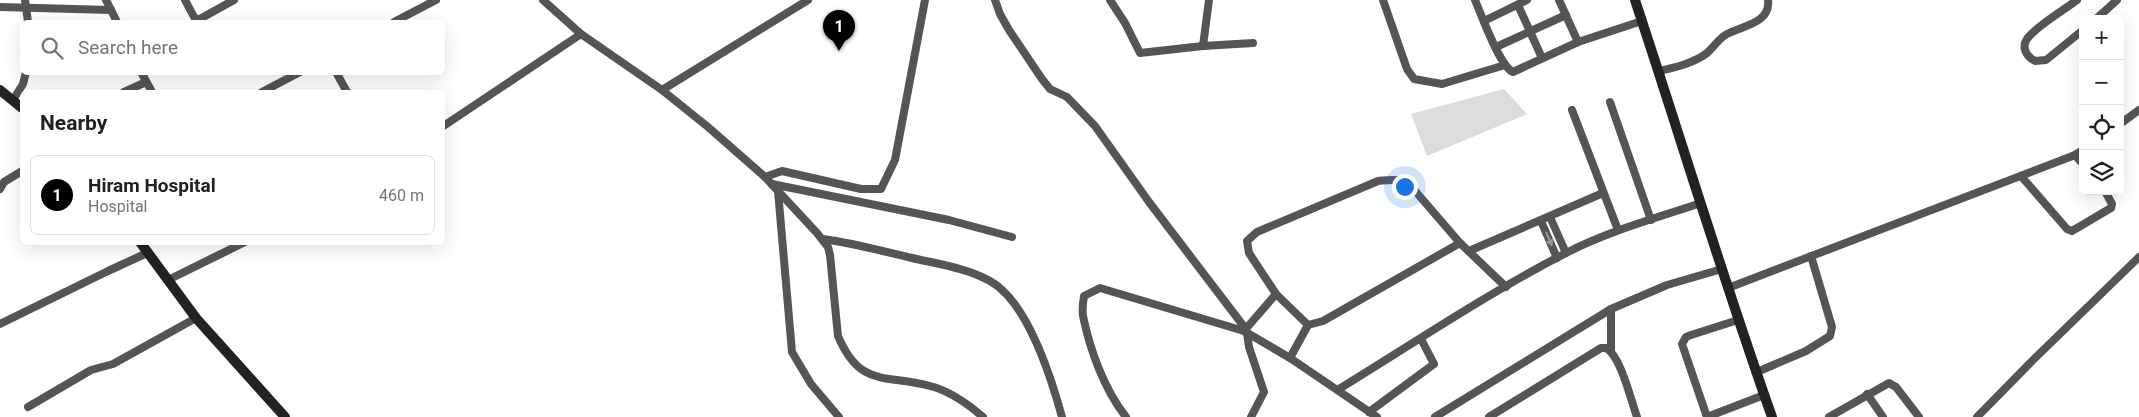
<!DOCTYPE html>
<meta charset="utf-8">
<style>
body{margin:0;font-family:Roboto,sans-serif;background:#f2f2f2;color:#202124}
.controls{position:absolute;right:15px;top:15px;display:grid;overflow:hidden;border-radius:8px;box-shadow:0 5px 20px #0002}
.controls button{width:45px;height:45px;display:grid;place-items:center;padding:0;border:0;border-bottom:1px solid #e0e0e0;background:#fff;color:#202124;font:25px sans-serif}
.you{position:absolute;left:1404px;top:186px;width:18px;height:18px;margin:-12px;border:4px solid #fff;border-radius:50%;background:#1a73e8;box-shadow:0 0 0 8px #1a73e833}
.badge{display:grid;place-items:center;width:32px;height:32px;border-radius:50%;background:#000;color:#fff;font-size:16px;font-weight:700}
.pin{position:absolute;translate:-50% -41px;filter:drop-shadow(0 1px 2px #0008)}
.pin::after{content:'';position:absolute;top:26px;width:18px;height:15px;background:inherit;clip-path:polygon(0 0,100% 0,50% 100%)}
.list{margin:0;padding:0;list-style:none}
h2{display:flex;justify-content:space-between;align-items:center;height:65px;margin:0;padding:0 20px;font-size:21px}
h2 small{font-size:16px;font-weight:400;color:#757577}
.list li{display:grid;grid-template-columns:32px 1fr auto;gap:15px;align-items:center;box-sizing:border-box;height:80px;margin:0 10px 10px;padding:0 10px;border:1px solid #e0e0e0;border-radius:8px}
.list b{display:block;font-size:19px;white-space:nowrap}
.list p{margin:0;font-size:16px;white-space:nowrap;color:#757577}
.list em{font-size:16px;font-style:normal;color:#757577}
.icon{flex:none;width:28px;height:28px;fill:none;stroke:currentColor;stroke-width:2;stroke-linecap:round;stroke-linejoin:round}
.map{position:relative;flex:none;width:2139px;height:417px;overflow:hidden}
.search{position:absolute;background:#fff;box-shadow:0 5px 20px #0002;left:20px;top:20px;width:425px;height:55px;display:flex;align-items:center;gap:12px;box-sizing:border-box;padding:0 18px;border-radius:8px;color:#757577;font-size:19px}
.panel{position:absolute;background:#fff;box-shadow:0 5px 20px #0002;left:20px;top:90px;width:425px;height:155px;border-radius:8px}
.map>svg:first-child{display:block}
.green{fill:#dcdcdc}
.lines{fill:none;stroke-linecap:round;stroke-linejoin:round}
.street{stroke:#555;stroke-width:8}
.secondary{stroke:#222;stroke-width:10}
.oneway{fill:#999}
</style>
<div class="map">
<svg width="2139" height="417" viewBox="0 0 2139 417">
<rect width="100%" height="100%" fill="#fff"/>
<path class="green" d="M1504,89L1527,114L1427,156L1411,114Z"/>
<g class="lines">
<g class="street">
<path d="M25,0L28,22"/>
<path d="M106,0L117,22"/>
<path d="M185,0L194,17L198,20L234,0"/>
<path d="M543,0L581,34L662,90L708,127L765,177L817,233L828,247L830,255L838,336C860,388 885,374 930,386C950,391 968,404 983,417"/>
<path d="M995,0L1000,14L1009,30L1042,79L1050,89L1067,97L1095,126L1149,202L1245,328"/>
<path d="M1110,0L1125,23L1140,53L1203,46L1253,43"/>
<path d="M1383,0L1407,69L1414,79L1442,84L1505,65"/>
<path d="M1475,0C1481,14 1500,67 1513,72L1578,42L1642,21"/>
<path d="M1559,0L1578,42"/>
<path d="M2077,0C2064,10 2035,27 2027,39C2021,48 2027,57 2035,61L2046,60L2083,30"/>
<path d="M1518,5L1542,58"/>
<path d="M0,7L111,10"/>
<path d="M2096,19L2117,0"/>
<path d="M1484,21L1527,0"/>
<path d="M394,22L436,0"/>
<path d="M1203,46L1209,0"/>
<path d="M1496,47L1566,15"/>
<path d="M1660,71C1676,67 1694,63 1707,53C1714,47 1719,38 1727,34C1742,26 1771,23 1768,0"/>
<path d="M141,72L152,92"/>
<path d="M336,72L347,92"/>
<path d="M662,90L808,0"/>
<path d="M124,92L146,82"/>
<path d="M262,92L300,72"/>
<path d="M13,100L23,84L26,72"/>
<path d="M1610,102L1651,220"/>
<path d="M1572,110L1618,230"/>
<path d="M2120,124L2139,110"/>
<path d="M442,127L581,34"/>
<path d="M2075,155L2083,164"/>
<path d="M2021,176L2067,229L2072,231L2111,208L2112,204L2105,191"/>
<path d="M765,177L782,171L861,189H881L895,160L925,0"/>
<path d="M772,184L949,220L1012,237"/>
<path d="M0,189L4,182L22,171"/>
<path d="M778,191L792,352L811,384L839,417"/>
<path d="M1550,217L1566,253"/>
<path d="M1541,221L1557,258"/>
<path d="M823,239C853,243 882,251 912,258C938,264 967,268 990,281C1028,302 1051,377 1062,417"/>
<path d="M1469,251L1603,193"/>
<path d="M168,280L245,242"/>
<path d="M1728,288L2075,155L2083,150"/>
<path d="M1611,309V350"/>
<path d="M0,324L108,271L147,253"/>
<path d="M1308,325L1276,294L1249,253L1247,241L1257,232L1378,181C1390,180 1399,178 1410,185L1460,243L1506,287"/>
<path d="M1308,325L1323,321L1460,243"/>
<path d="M1244,331L1276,294"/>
<path d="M1247,333L1249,347L1264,392L1251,417"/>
<path d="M1290,358L1308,325"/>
<path d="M1757,372L1806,351L1830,336L1832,327L1811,256"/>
<path d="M1339,389C1414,343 1488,293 1566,253C1609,231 1656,218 1701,203"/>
<path d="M1867,394L1883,417"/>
<path d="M28,407L91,370L113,364L196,318"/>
<path d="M1369,412L1434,364L1421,339"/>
<path d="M1126,417C1104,389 1090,350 1083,316C1082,309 1083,302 1084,296L1100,288L1244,331L1290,358L1377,417"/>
<path d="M1435,417L1611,309L1667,285L1722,269"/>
<path d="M1489,417L1601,348H1606C1621,356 1631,401 1637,417"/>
<path d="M1707,417L1682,344L1686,337L1691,335L1738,320"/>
<path d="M1707,417L1764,395"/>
<path d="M1829,417L1889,383L1896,387L1919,417"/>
<path d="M1977,417L2032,361L2139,257"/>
</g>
<g class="secondary">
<path d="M1635,0C1681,139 1723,279 1772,417"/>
<path d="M0,90L22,108"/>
<path d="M140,242L196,318L285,417"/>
</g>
</g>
<defs><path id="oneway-solid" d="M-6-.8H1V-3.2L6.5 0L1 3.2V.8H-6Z" transform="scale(1.25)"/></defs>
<use class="oneway" href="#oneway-solid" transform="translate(1549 239) rotate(66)"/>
</svg>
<div class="controls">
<button>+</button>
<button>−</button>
<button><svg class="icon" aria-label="locate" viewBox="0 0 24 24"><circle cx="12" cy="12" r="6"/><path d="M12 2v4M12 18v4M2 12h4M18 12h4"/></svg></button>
<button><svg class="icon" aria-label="layers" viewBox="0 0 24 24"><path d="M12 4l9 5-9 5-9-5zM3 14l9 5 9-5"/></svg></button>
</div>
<div class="you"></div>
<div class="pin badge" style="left:839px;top:51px">1</div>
<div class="search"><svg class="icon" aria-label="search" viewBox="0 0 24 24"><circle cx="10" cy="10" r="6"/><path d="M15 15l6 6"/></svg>Search here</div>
<section class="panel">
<h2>Nearby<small></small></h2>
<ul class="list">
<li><span class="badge">1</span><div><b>Hiram Hospital</b><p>Hospital</p></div><em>460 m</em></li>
</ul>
</section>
</div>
